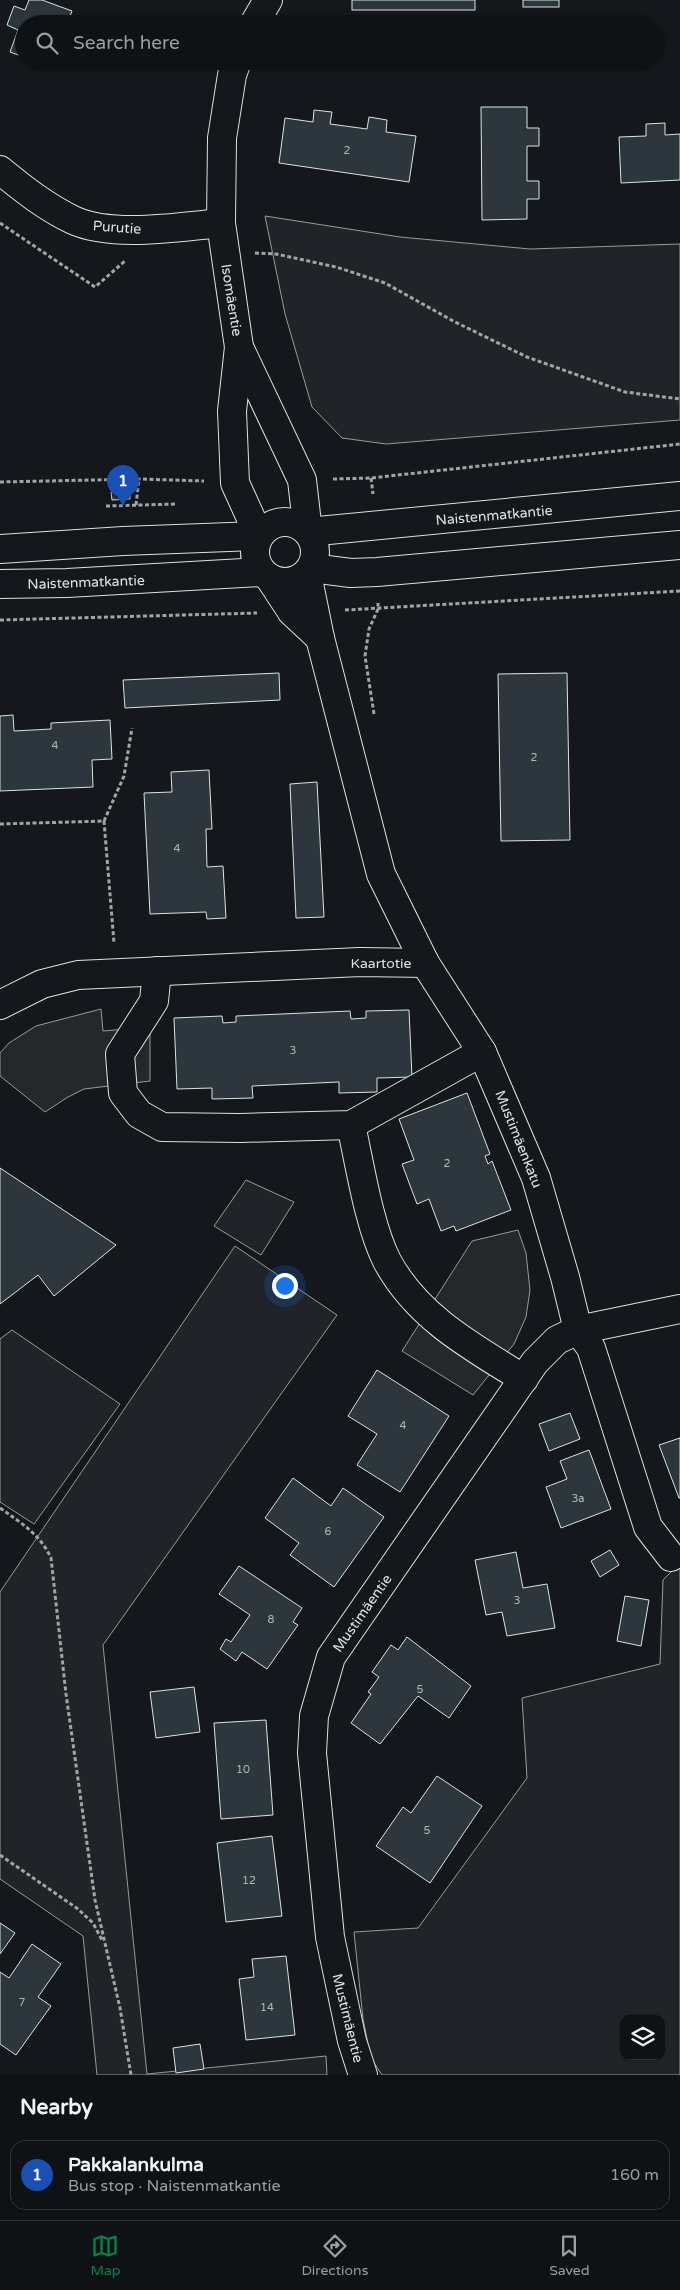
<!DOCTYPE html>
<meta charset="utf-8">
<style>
body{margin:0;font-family:"Varela Round",sans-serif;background:#181b1e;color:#f1f3f6}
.controls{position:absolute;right:15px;bottom:15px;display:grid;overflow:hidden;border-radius:10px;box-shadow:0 1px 4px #0004}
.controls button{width:45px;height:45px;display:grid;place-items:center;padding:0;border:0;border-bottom:1px solid #2f3234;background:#0f1215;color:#f1f3f6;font:25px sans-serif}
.you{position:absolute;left:284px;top:1285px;width:18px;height:18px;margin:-12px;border:4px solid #fff;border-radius:50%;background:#1a73e8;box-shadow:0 0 0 8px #1a73e833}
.badge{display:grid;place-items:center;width:32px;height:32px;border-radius:50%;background:#0b8043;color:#fff;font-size:16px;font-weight:700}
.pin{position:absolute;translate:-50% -41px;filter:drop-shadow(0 1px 2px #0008)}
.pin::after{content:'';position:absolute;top:26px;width:18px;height:15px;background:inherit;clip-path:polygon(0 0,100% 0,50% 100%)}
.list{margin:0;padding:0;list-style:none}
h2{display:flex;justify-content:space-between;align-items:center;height:65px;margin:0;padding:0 20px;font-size:21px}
h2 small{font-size:16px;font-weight:400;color:#9b9ea0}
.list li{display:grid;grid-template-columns:32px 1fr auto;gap:15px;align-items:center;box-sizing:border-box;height:70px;margin:0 10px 10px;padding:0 10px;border:1px solid #2f3234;border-radius:15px}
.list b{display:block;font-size:19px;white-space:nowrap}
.list p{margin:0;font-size:16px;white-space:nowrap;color:#9b9ea0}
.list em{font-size:16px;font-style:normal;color:#9b9ea0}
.icon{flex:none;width:28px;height:28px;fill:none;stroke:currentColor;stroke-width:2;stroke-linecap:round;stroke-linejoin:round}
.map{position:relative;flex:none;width:680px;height:2075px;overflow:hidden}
.search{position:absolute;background:#0f1215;box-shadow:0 1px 4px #0004;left:15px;right:15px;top:15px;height:55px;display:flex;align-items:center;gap:12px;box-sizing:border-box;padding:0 18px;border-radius:28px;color:#9b9ea0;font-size:19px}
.sheet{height:145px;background:#0f1215}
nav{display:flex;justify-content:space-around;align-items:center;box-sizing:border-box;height:70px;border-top:1px solid #2f3234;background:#0f1215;font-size:14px;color:#9b9ea0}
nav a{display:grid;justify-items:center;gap:2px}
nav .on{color:#0b8043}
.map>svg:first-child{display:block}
.green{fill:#202428;stroke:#939e99;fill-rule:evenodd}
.parking{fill:#24282b;stroke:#939e99}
.building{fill:#2c363c;stroke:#d8e6dc}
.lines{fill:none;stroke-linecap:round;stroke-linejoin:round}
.minor-casing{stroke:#d8e6dc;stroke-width:30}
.major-casing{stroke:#d8e6dc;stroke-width:30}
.path{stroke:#9da8a2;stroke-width:3;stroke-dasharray:4 2.5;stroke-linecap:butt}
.minor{stroke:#14181c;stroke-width:28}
.major{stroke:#14181c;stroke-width:28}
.labels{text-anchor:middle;stroke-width:4;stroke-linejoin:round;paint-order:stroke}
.number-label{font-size:11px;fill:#adbab4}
.street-label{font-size:14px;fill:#d8e6dc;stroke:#14181c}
</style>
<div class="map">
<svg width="680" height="2075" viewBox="0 0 680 2075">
<rect width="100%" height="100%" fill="#14181c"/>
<g class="green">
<path d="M265,216L400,237L530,249L680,244V420L386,444L342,438L312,407L285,314Z"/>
<path d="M246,1180L294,1202L261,1255L214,1226Z"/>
<path d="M235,1246L337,1315L103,1645L147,2074L326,2056L327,2075H97L83,1936L0,1879V1592Z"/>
<path d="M12,1330L120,1404L34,1524L0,1502V1339Z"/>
<path d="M680,1563V2075H382L371,2058L363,2019L354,1932L418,1928L527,1778L522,1698L660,1664L663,1580ZM624,2019H661V2056H624Z"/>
</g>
<g class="parking">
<path d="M101,1009L103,1031L150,1027V1081L84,1089L68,1097L45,1112L0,1076V1053L9,1043L36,1026Z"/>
<path d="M518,1230L526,1253L530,1290L526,1317L514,1344L473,1395L402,1351L472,1241Z"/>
</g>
<g class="building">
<path d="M29,0H42L72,11L67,24H24V57L10,52L18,30L7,25L14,6L25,10Z"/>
<rect x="352" y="0" width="123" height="10"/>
<rect x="523" y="0" width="36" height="7"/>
<path d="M37,61H54L52,66Z"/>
<path d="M481,107H527V128H539V146H527V181H539V199H527V219L482,220Z"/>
<path d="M314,110L332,112L330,124L367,129L369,117L387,120L386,132L416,136L409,182L279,163L285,118L313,122Z"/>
<path d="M665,123V135L680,134V180L621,183L619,137L646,136V124Z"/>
<path d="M130,491V499L112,500L111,492Z"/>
<path d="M279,673L280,700L125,708L123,680Z"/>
<path d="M567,673L570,840L501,841L498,674Z"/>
<path d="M13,715L14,731L51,729V723L110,720L112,759L92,760L93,787L0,791V716Z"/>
<path d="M209,770L212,829H206L207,867L223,866L226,918L207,919L206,912L150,914L144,793L172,792L171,772Z"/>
<path d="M317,782L324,917L296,918L290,784Z"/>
<path d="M409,1010L412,1077L377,1078V1092L339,1093V1082L252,1086L253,1098L212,1099V1088L177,1089L174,1018L222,1016L223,1023L236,1022V1016L350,1011L351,1019L366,1018V1011Z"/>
<path d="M467,1093L490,1154L485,1156L488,1164L492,1161L511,1210L456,1231L454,1226L441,1231L429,1199L417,1204L402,1164L414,1160L399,1119Z"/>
<path d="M0,1168L116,1245L54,1296L38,1275L0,1304Z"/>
<path d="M377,1370L449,1416L400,1492L357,1465L377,1434L348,1416Z"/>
<path d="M570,1413L580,1439L549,1451L539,1424Z"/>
<path d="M680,1438V1498H679L659,1445Z"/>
<path d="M589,1450L611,1509L561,1528L546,1487L567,1479L560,1461Z"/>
<path d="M293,1478L331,1506L343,1488L384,1517L334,1587L290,1555L299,1543L265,1518Z"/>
<path d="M610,1550L619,1565L600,1577L591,1561Z"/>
<path d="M516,1552L523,1588L547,1584L555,1628L507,1636L502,1612L486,1615L475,1560Z"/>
<path d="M239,1566L302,1608L293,1622L298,1625L267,1669L242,1652L236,1661L220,1649L226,1639L231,1642L250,1615L219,1594Z"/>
<path d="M625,1596L649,1600L641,1646L617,1641Z"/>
<path d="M407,1637L471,1686L449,1718L418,1696L380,1744L351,1723L371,1694L368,1692L379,1677L372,1672L391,1645L398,1650Z"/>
<path d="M194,1687L200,1732L156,1738L150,1692Z"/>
<path d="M266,1720L273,1815L221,1819L214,1723Z"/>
<path d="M437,1776L482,1806L430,1883L376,1846L403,1807L411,1813Z"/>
<path d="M272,1836L282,1916L226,1922L217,1843Z"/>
<path d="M0,1923L15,1933L0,1954Z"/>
<path d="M32,1944L61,1964L38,1997L51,2006L16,2055L0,2044V1972L9,1978Z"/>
<path d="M286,1956L295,2035L246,2040L239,1979L254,1977L252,1959Z"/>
<path d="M200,2044L204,2069L176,2073L173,2048Z"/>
</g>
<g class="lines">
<g class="minor-casing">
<g id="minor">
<path d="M254,24L268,0"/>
<path d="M237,61L232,75L222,138L221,223L239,347L232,411L235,483L259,536"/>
<path d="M0,170C23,189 46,207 73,220C112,238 178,227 221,223"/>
<path d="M239,347L302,480L308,532"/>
<path d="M307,574L320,638L381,874L425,963L482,1052L536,1178L565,1277L578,1330L591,1348L648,1527L671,1557"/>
<path d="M271,580L292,612L320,638"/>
<path d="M157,971L154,1001L120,1054L123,1093L139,1114L162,1127L240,1128L351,1125L482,1052"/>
<path d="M0,1005L42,984L78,975L360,962L425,963"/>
<path d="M351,1125C360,1165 369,1226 387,1261C417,1317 472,1347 524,1379"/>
<path d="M363,2075L352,2041L330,1937L312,1753L314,1716L331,1657L535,1362L557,1340L578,1330L680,1309"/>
</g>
</g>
<g class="major-casing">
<g id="major">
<circle cx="285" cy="552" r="30"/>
<path d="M308,532L680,496"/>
<path d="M0,549L123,541L259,536"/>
<path d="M311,568L351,573L377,572L680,545"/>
<path d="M0,584L67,583L262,572"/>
</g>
</g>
<g class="path">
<path d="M0,223L95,287L125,261"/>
<path d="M255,253L276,254L336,267L385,283L455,322L527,357L625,392L680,399"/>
<path d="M371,478L373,494"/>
<path d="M333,479L371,478L680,444"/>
<path d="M0,482L139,479L204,481"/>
<path d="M136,505L139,479"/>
<path d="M106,506L177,504"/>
<path d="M345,610L680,591"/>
<path d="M0,620L257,613"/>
<path d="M374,714L365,656L369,629L378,609V603"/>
<path d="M104,821L114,943"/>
<path d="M0,824L104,821L124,776L132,728"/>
<path d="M0,1508C21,1523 40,1534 51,1558L66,1694L95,1900L120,2008L131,2075"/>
<path d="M0,1855L78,1909L93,1923L102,1940"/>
</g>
<use href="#minor" class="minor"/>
<use href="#major" class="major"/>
</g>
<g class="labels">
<g class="number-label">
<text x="347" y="154">2</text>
<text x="55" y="749">4</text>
<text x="534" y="761">2</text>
<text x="177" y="852">4</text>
<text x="293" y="1054">3</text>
<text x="447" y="1167">2</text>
<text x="403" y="1429">4</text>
<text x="578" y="1502">3a</text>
<text x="328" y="1535">6</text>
<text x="517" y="1604">3</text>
<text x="271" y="1623">8</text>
<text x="420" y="1693">5</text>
<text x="243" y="1773">10</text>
<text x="427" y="1834">5</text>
<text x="249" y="1884">12</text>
<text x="22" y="2006">7</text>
<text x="267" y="2011">14</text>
</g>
<g class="street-label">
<text transform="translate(117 227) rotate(4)" y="5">Purutie</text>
<text transform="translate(232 300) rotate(81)" y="5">Isomäentie</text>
<text transform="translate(494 515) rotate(-5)" y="5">Naistenmatkantie</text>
<text transform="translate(86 582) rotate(-2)" y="5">Naistenmatkantie</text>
<text x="381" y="968">Kaartotie</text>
<text transform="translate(519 1139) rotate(68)" y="5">Mustimäenkatu</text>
<text transform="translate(362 1613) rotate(-55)" y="5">Mustimäentie</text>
<text transform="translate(348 2018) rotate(76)" y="5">Mustimäentie</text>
</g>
</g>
</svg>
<div class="controls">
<button><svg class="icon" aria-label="layers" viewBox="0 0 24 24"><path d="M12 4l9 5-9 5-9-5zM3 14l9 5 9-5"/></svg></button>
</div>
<div class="you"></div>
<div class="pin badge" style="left:123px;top:506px;background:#1a4fb4">1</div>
<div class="search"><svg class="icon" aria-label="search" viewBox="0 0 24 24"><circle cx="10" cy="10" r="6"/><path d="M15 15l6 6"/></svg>Search here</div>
</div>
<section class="sheet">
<h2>Nearby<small></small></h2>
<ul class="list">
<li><span class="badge" style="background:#1a4fb4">1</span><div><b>Pakkalankulma</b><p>Bus stop · Naistenmatkantie</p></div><em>160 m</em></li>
</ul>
</section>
<nav>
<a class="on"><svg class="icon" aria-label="map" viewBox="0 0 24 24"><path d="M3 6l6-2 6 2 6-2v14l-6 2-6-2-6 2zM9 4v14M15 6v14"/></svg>Map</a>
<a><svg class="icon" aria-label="directions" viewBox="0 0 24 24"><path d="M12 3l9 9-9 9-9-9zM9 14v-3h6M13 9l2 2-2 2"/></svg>Directions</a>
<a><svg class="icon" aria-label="saved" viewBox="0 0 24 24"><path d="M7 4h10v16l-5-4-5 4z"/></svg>Saved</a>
</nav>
